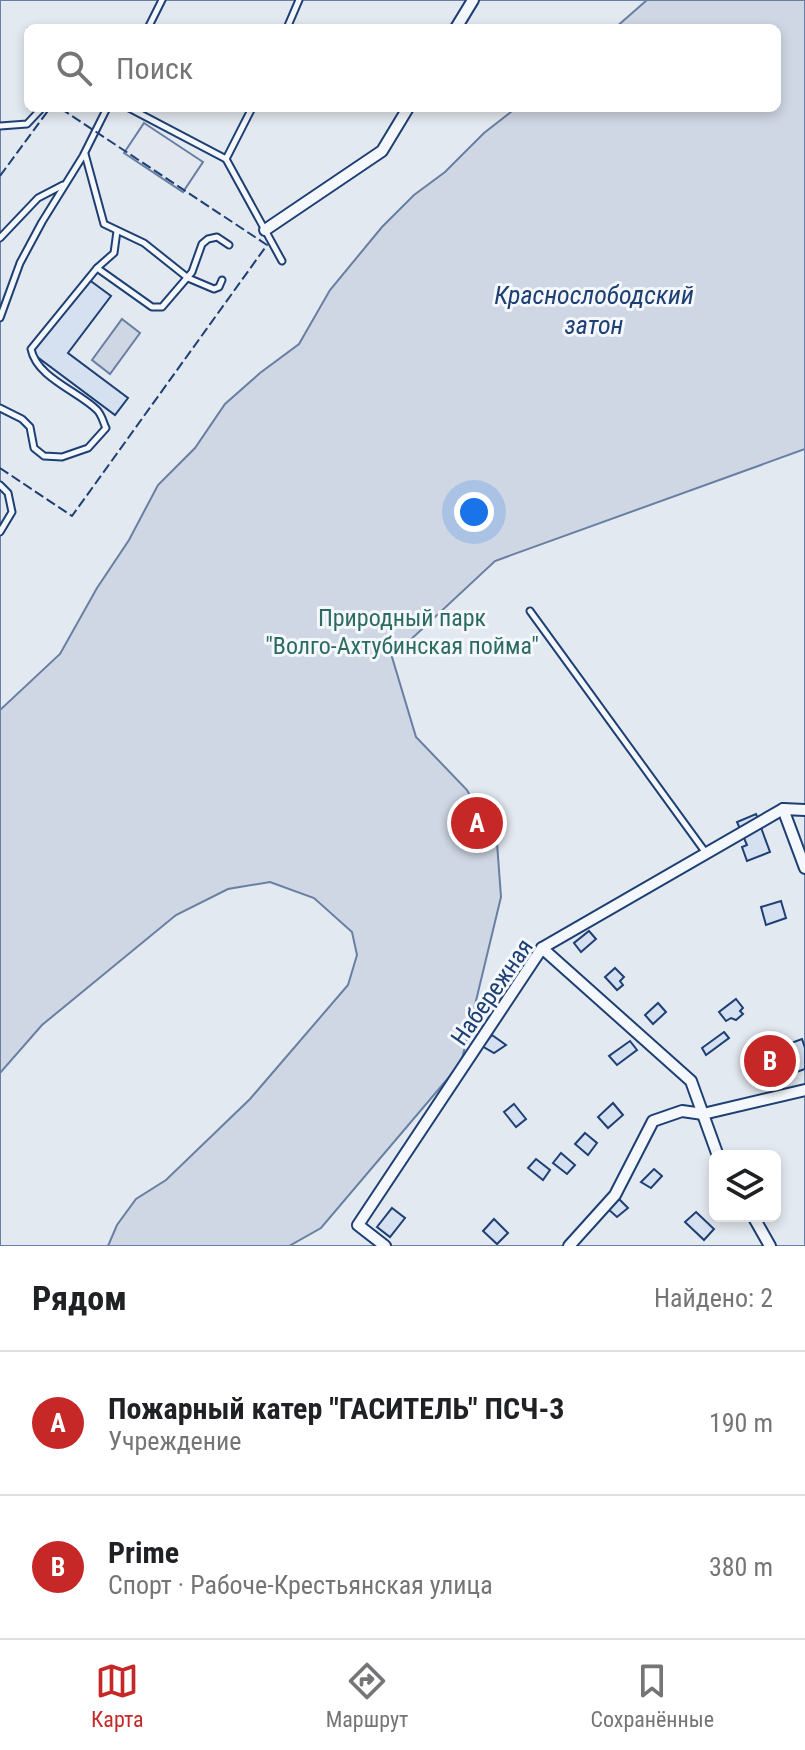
<!DOCTYPE html>
<html lang="ru">
<meta charset="utf-8">
<style>
body{margin:0;font-family:"Roboto Condensed",sans-serif;background:#f2f2f2;color:#202124}
.controls{position:absolute;right:24px;bottom:24px;display:grid;overflow:hidden;border-radius:12px;box-shadow:0 4px 12px #0003}
.controls button{width:72px;height:72px;display:grid;place-items:center;padding:0;border:0;border-bottom:2px solid #e0e0e0;background:#fff;color:#202124;font:40px sans-serif}
.you{position:absolute;left:474px;top:512px;width:28px;height:28px;margin:-20px;border:6px solid #fff;border-radius:50%;background:#1a73e8;box-shadow:0 0 0 12px #1a73e833}
.badge{display:grid;place-items:center;width:52px;height:52px;border-radius:50%;background:#c62828;color:#fff;font-size:26px;font-weight:700}
.pin{position:absolute;translate:-50% -50%;border:4px solid #fff;box-shadow:0 2px 8px #0006}
.list{margin:0;padding:0;list-style:none}
h2{display:flex;justify-content:space-between;align-items:center;height:104px;margin:0;padding:0 32px;font-size:34px}
h2 small{font-size:26px;font-weight:400;color:#757577}
.list li{display:grid;grid-template-columns:52px 1fr auto;gap:24px;align-items:center;box-sizing:border-box;height:144px;padding:0 32px;border-top:2px solid #e0e0e0}
.list b{display:block;font-size:30px;white-space:nowrap}
.list p{margin:0;font-size:26px;white-space:nowrap;color:#757577}
.list em{font-size:26px;font-style:normal;color:#757577}
.icon{flex:none;width:44px;height:44px;fill:none;stroke:currentColor;stroke-width:2;stroke-linecap:round;stroke-linejoin:round}
.map{position:relative;flex:none;width:805px;height:1246px;overflow:hidden}
.search{position:absolute;background:#fff;box-shadow:0 4px 12px #0003;left:24px;right:24px;top:24px;height:88px;display:flex;align-items:center;gap:20px;box-sizing:border-box;padding:0 28px;border-radius:12px;color:#757577;font-size:30px}
.sheet{height:392px;background:#fff}
nav{display:flex;justify-content:space-around;align-items:center;box-sizing:border-box;height:112px;border-top:2px solid #e0e0e0;background:#fff;font-size:22px;color:#757577}
nav a{display:grid;justify-items:center;gap:4px}
nav .on{color:#c62828}
.map>svg:first-child{display:block}
.green{fill:#e3e9f0;stroke:#687fa3;stroke-width:2;fill-rule:evenodd}
.parking{fill:#e3e8f0;stroke:#687fa3;stroke-width:2}
.water{fill:#cfd7e4;stroke:#687fa3;stroke-width:2}
.building{fill:#d5e0f0;stroke:#1d3f73;stroke-width:2}
.lines{fill:none;stroke-linecap:round;stroke-linejoin:round}
.lane-casing{stroke:#1d3f73;stroke-width:9}
.street-casing{stroke:#1d3f73;stroke-width:14}
.lane{stroke:#f4f7fb;stroke-width:5}
.street{stroke:#f4f7fb;stroke-width:10}
.fence{stroke:#1d3f73;stroke-width:2;stroke-dasharray:10 4;stroke-linecap:butt}
.labels{text-anchor:middle;stroke-width:6;stroke-linejoin:round;paint-order:stroke}
.park-label{font-size:24px;fill:#2c6c60;stroke:#f4f7fb}
.street-label{font-size:24px;fill:#1d3f73;stroke:#f4f7fb}
.water-label{font-size:26px;font-style:italic;fill:#1d3f73;stroke:#f4f7fb}
</style>
<div class="map">
<svg width="805" height="1246" viewBox="0 0 805 1246">
<rect width="100%" height="100%" fill="#f4f7fb"/>
<path class="green" d="M0,0H805V1246H0ZM28,28H777V108H28ZM715,1156H775V1216H715Z"/>
<path class="parking" d="M144,123L203,162L183,192L124,153Z"/>
<g class="water">
<path d="M647,0H805V449L495,561L392,657L416,737L467,790L497,843L501,897L461,1063L321,1228L289,1246H108L117,1225L136,1199L166,1180L250,1099L348,985L357,955L352,932L314,898L270,882L228,889L176,915L42,1025L0,1073V710L60,654L97,588L129,540L158,485L195,448L225,404L260,373L299,344L330,290L382,227L414,195L445,172L484,133L516,108H777V28H615Z"/>
<path d="M122,319L140,333L110,374L92,360Z"/>
</g>
<g class="building">
<path d="M88,279L111,296L68,353L128,398L115,415L32,353Z"/>
<path d="M756,814L770,852L747,861L742,847L747,845L737,822Z"/>
<path d="M781,901L786,918L766,925L761,907Z"/>
<path d="M589,931L596,939L581,952L574,943Z"/>
<path d="M615,968L624,977L620,981L623,985L617,990L605,977Z"/>
<path d="M736,999L743,1008L740,1011L743,1014L736,1020L731,1018L726,1021L719,1012Z"/>
<path d="M658,1003L666,1012L653,1024L645,1015Z"/>
<path d="M724,1032L729,1038L706,1055L702,1048Z"/>
<path d="M492,1035L506,1045L494,1053L482,1046Z"/>
<path d="M802,1039L805,1048V1069L772,1081L761,1054Z"/>
<path d="M630,1041L637,1050L617,1065L609,1056Z"/>
<path d="M613,1103L623,1115L608,1128L598,1117Z"/>
<path d="M514,1104L526,1119L516,1127L504,1112Z"/>
<path d="M585,1133L597,1143L588,1155L575,1144Z"/>
<path d="M561,1153L575,1165L567,1174L553,1163Z"/>
<path d="M536,1159L550,1170L543,1180L528,1168Z"/>
<path d="M654,1169L662,1176L651,1188L641,1182Z"/>
<path d="M618,1198L628,1208L617,1217L608,1209Z"/>
<path d="M392,1208L405,1218L390,1237L377,1227Z"/>
<path d="M696,1212L714,1229L704,1240L685,1222Z"/>
<path d="M494,1219L508,1233L497,1244L483,1231Z"/>
</g>
<g class="lines">
<g class="lane-casing">
<g id="lane">
<path d="M148,28L162,0"/>
<path d="M287,28L299,0"/>
<path d="M129,108L226,159L252,108"/>
<path d="M0,126L27,124L42,108"/>
<path d="M85,154L104,224L144,243L188,278L214,289L219,287L222,280"/>
<path d="M226,159L282,261"/>
<path d="M0,238L38,198L63,185"/>
<path d="M97,268L114,253L117,231"/>
<path d="M0,318L20,263L42,222L83,156L107,108"/>
<path d="M0,408L22,419L30,427L34,448L44,456L62,457L88,448L106,428C103,422 102,415 97,410C78,391 37,378 31,349L97,268L152,307H162L192,272L202,244L208,239L217,237L229,245"/>
<path d="M0,485L8,493L12,512L0,532"/>
<path d="M530,611L706,853"/>
</g>
</g>
<g class="street-casing">
<g id="street">
<path d="M456,28L473,0"/>
<path d="M265,230L382,151L408,108"/>
<path d="M783,809L805,868"/>
<path d="M542,948L691,1081L718,1156"/>
<path d="M753,1216L770,1246"/>
<path d="M385,1246L358,1225L542,948L783,809L805,810"/>
<path d="M569,1246L615,1195L653,1121L682,1111L703,1114L805,1090"/>
</g>
</g>
<use href="#lane" class="lane"/>
<use href="#street" class="street"/>
<g class="fence">
<path d="M0,176L50,108"/>
<path d="M0,468L72,516L267,245L60,108"/>
</g>
</g>
<g class="labels">
<g class="park-label">
<text x="402" y="626">Природный парк<tspan x="402" dy="28">"Волго-Ахтубинская пойма"</tspan></text>
</g>
<g class="street-label">
<text transform="translate(492 992) rotate(-55)" y="8">Набережная</text>
</g>
<g class="water-label">
<text x="594" y="304">Краснослободский<tspan x="594" dy="30">затон</tspan></text>
</g>
</g>
</svg>
<div class="controls">
<button><svg class="icon" aria-label="layers" viewBox="0 0 24 24"><path d="M12 4l9 5-9 5-9-5zM3 14l9 5 9-5"/></svg></button>
</div>
<div class="you"></div>
<div class="pin badge" style="left:477px;top:823px">A</div>
<div class="pin badge" style="left:770px;top:1061px">B</div>
<div class="search"><svg class="icon" aria-label="search" viewBox="0 0 24 24"><circle cx="10" cy="10" r="6"/><path d="M15 15l6 6"/></svg>Поиск</div>
</div>
<section class="sheet">
<h2>Рядом<small>Найдено: 2</small></h2>
<ul class="list">
<li><span class="badge">A</span><div><b>Пожарный катер &quot;ГАСИТЕЛЬ&quot; ПСЧ-3</b><p>Учреждение</p></div><em>190 m</em></li>
<li><span class="badge">B</span><div><b>Prime</b><p>Спорт · Рабоче-Крестьянская улица</p></div><em>380 m</em></li>
</ul>
</section>
<nav>
<a class="on"><svg class="icon" aria-label="map" viewBox="0 0 24 24"><path d="M3 6l6-2 6 2 6-2v14l-6 2-6-2-6 2zM9 4v14M15 6v14"/></svg>Карта</a>
<a><svg class="icon" aria-label="directions" viewBox="0 0 24 24"><path d="M12 3l9 9-9 9-9-9zM9 14v-3h6M13 9l2 2-2 2"/></svg>Маршрут</a>
<a><svg class="icon" aria-label="saved" viewBox="0 0 24 24"><path d="M7 4h10v16l-5-4-5 4z"/></svg>Сохранённые</a>
</nav>
